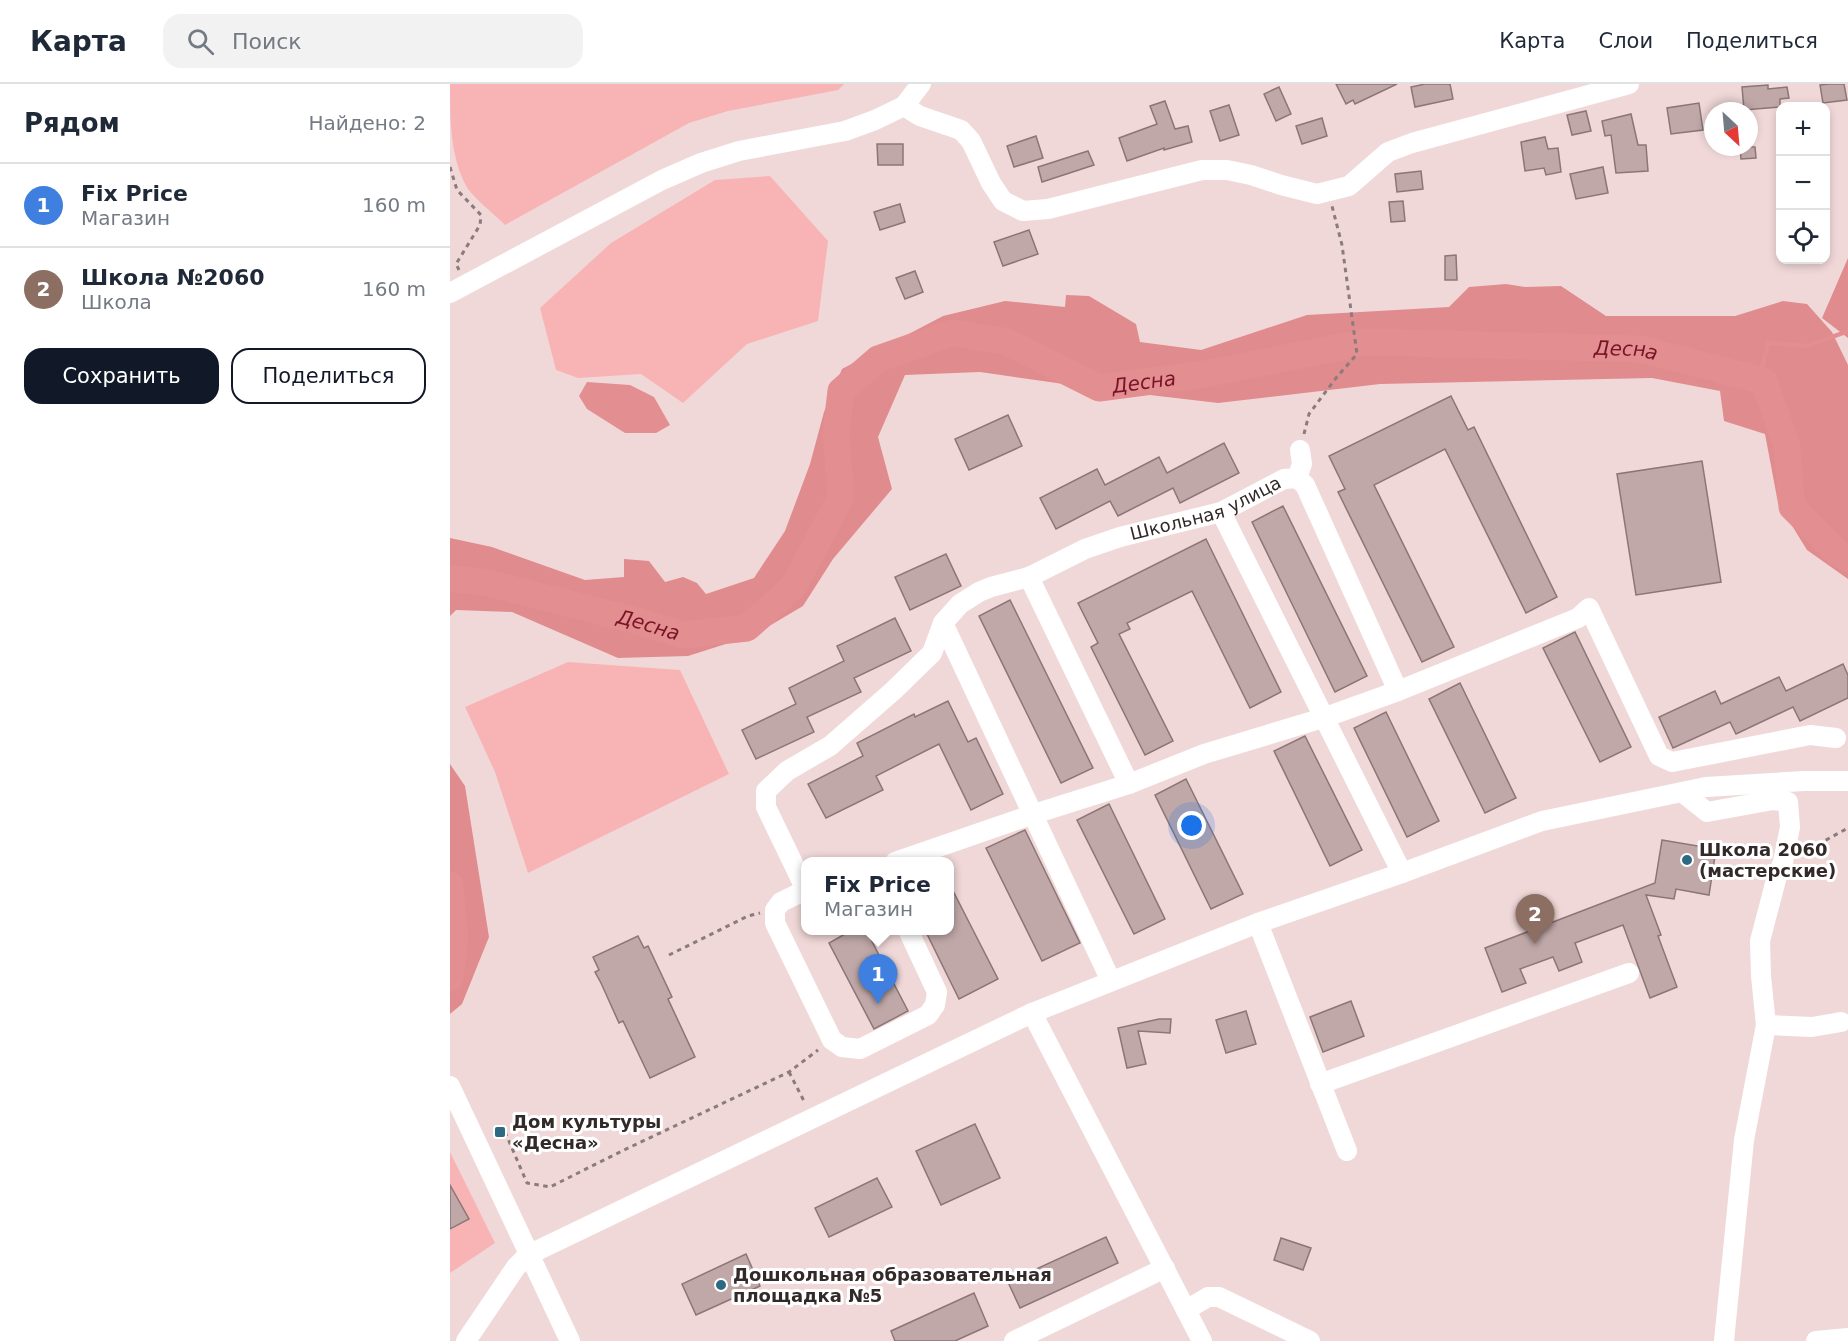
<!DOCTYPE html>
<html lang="ru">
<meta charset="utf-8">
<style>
body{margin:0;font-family:"DejaVu Sans",sans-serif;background:#f2f2f3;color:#1f2937}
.controls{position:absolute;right:18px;top:18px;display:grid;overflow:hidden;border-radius:12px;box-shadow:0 3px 9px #0003}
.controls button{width:54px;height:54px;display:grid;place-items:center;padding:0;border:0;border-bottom:2px solid #e0e1e3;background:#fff;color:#1f2937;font:30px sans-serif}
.compass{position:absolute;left:1254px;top:18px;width:54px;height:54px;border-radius:50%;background:#fff;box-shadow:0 3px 9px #0003;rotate:154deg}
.you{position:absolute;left:742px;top:742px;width:21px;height:21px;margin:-15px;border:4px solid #fff;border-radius:50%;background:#1a73e8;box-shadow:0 0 0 9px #1a73e833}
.badge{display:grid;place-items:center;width:39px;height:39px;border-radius:50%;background:#111827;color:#fff;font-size:20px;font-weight:700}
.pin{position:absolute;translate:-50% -50px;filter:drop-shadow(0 2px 3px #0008)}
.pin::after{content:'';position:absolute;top:32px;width:21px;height:18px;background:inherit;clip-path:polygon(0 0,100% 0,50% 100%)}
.popup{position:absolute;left:351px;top:773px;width:153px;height:78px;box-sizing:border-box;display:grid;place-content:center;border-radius:12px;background:#fff;filter:drop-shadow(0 2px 4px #0005);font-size:20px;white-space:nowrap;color:#747a83}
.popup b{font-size:22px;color:#1f2937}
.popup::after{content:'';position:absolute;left:50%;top:100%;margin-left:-12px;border:12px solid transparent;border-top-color:#fff}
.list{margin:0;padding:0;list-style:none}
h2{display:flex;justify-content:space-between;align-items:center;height:78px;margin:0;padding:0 24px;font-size:26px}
h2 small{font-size:20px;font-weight:400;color:#747a83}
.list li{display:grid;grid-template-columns:39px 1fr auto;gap:18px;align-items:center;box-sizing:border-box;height:84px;padding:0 24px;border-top:2px solid #e0e1e3}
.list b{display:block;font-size:22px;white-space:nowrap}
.list p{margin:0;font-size:20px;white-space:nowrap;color:#747a83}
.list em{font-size:20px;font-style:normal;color:#747a83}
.actions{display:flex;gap:12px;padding:18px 24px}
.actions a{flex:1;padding:14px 0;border:2px solid #111827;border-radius:18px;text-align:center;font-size:21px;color:#111827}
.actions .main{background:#111827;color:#fff}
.icon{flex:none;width:33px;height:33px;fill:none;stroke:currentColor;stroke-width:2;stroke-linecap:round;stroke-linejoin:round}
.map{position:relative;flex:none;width:1398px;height:1257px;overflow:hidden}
header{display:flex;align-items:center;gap:36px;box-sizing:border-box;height:84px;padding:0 30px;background:#fff;border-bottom:2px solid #e0e1e3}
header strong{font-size:28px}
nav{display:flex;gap:33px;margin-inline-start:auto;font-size:21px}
.search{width:420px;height:54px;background:#f2f2f3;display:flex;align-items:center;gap:15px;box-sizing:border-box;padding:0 21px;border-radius:18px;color:#747a83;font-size:22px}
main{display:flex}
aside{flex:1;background:#fff}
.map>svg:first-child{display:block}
.green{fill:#f8b4b5}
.forest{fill:#e08b8e}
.water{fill:#e38e91}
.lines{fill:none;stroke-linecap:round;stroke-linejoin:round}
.stream{stroke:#e38e91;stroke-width:4.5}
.river{stroke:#e38e91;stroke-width:27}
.building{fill:#c0a8a8;stroke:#8c7575;stroke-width:1.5}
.path{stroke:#8b7b7b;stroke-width:3;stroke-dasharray:4.5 4.5;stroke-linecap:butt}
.minor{stroke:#fff;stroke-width:20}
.poi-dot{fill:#2d6981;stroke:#fff;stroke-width:2}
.labels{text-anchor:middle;stroke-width:6;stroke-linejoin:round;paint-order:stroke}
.street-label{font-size:18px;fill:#322929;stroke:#fff}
.poi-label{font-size:18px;font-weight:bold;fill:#322929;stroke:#fff;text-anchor:start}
.water-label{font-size:20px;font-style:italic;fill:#791426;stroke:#fff}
</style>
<header>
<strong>Карта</strong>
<div class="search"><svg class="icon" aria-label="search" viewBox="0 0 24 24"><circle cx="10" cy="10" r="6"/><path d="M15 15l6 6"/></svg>Поиск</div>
<nav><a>Карта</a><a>Слои</a><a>Поделиться</a></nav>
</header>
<main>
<aside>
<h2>Рядом<small>Найдено: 2</small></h2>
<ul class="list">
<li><span class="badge" style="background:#3f7fe0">1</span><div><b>Fix Price</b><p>Магазин</p></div><em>160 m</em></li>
<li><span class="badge" style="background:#8d6e63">2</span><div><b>Школа №2060</b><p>Школа</p></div><em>160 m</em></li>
</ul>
<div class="actions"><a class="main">Сохранить</a><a>Поделиться</a></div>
</aside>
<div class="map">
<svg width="1398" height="1257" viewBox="0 0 1398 1257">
<rect width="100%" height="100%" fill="#f1d8d8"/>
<g class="green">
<path d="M0,0H394L388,6L278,27L239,39L55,141C43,129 28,118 18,105C0,75 0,35 0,0Z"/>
<path d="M320,92L378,157L368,237L297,260L233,319L191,290L128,294L106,286L90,224L161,159L265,96Z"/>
<path d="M118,578L230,586L279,690L78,789L45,688L15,623Z"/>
<path d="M0,1068L45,1159L0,1189Z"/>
</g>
<g class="forest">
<path d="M1398,174V254L1372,234Z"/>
<path d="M1056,200L1075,203L1111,202L1156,232H1285L1333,217L1357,220L1382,248L1398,281V495L1357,466L1328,419L1315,350L1274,337L1270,307L1202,294L930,300L768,319L649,305L530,288L455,291L428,353L442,405L383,475L353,522L304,551L238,572L168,574L62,528L6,526L0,532V454L42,463L135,496L174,493V475L199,477L215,498L233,493L247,499L256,510L304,494L335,447L360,380L374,328L392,285L493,232L555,217L615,223L616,211L639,212L686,240L690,258L751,266L857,231L999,223L1019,203Z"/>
<path d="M0,680L15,702L39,853L12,920L0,930Z"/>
</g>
<path class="water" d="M137,298L180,301L204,313L220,341L206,349H175L137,325L129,312Z"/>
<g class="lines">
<path class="stream" d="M1309,296L1318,259L1357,262L1398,247"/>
<g class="river">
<path id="s1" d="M0,495L34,498L187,537L233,551L297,544L344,502L391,413L386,349L391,307L428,275L502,249L555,257L649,304L755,290L916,258L1190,265L1314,297L1337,363L1342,423L1388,469L1398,475"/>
<path d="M0,801L5,856L0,894"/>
</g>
</g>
<g class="building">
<path d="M886,0H947L905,20L903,16L896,20Z"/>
<path d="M975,0H1000L1003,15L965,23L961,3Z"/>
<path d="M1379,0H1394L1397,16L1373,19L1370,1Z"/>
<path d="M1318,1V5L1337,3L1339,14L1330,15V23L1294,26L1292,3Z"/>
<path d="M829,3L841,30L826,37L814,10Z"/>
<path d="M715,17L725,45L738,42L742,58L714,66V64L677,77L669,54L707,40L700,22Z"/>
<path d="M1249,19L1253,46L1221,50L1217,24Z"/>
<path d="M779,21L789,51L770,57L760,27Z"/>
<path d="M1136,27L1141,47L1122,51L1117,31Z"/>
<path d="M1181,30L1188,61H1196L1198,87L1166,89L1161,51L1155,52L1152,37Z"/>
<path d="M872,34L877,52L852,60L846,42Z"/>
<path d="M586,52L593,74L564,83L557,62Z"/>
<path d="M1095,53L1098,65L1108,64L1111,88L1096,91L1094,84L1075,87L1071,58Z"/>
<path d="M427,60H453V81H428Z"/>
<path d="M1290,63H1305L1306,74L1291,75Z"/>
<path d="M638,67L644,81L592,98L588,83Z"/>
<path d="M1153,83L1158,109L1126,115L1120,90Z"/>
<path d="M971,87L973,105L947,108L945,90Z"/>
<path d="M953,117L955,137L941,138L939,118Z"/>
<path d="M450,120L455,138L430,146L424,128Z"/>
<path d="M579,146L588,170L553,182L544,158Z"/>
<path d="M1006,171L1007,196H995V172Z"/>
<path d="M465,187L473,208L455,215L446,194Z"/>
<path d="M1001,312L1018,346L1024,343L1107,513L1076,529L995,365L924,401L1004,563L972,578L888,408L895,405L879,372Z"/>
<path d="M558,331L572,362L519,386L505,355Z"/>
<path d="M774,359L789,389L730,419L723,404L668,432L660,417L606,445L590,414L647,385L655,401L709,373L717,389Z"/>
<path d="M1252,377L1271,498L1186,511L1167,390Z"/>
<path d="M833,422L917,592L885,608L802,438Z"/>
<path d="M756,455L831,608L800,624L742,507L677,539L680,545L669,550L723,657L695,671L641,563L648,559L628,519Z"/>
<path d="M496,470L511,502L460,526L445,493Z"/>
<path d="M560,516L643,684L611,699L529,532Z"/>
<path d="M445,534L461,567L404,594L411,608L357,633L364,648L306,675L292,646L346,620L339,604L394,577L387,562Z"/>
<path d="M1125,548L1181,663L1150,678L1093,564Z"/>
<path d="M1393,580L1398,591V614L1350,637L1343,623L1286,650L1280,638L1223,664L1209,633L1265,607L1271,620L1329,593L1336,607Z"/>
<path d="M1010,599L1066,714L1035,729L979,615Z"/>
<path d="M498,617L518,658L526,654L553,710L521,726L489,660L426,692L433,706L376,734L358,700L413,672L407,659L464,630L465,633Z"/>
<path d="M936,628L989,737L957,753L904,644Z"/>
<path d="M855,652L912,766L880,782L824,667Z"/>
<path d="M736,695L793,810L761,825L705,711Z"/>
<path d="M659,720L715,835L684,850L627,736Z"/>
<path d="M575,746L630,859L592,877L536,764Z"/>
<path d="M1212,756L1266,765L1259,811L1226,805L1224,815L1196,811L1211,851L1208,852L1227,903L1200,914L1173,841L1125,859L1132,878L1109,887L1103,873L1070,885L1076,899L1052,908L1035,864L1205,799Z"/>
<path d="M500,801L548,895L509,915L475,846H500Z"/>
<path d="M402,846H416L458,927L424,945L379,859Z"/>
<path d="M188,852L194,864L198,862L222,913L218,915L245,973L200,994L173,937L169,939L151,899L145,888L149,886L143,873Z"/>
<path d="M901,917L914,952L873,968L860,933Z"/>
<path d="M796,927L806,960L776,969L766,936Z"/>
<path d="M709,935H721L720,949L688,947L696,980L677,984L668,944Z"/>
<path d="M525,1040L550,1094L491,1121L466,1067Z"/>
<path d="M427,1094L442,1123L379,1153L365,1124Z"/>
<path d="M0,1101L19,1135L0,1145Z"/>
<path d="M656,1153L668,1179L570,1224L558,1198Z"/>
<path d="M831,1154L861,1164L853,1186L824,1176Z"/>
<path d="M296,1170L310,1202L246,1231L232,1200Z"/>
<path d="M524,1209L538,1242L505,1257H445L441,1247Z"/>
</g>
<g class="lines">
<g class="path">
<path d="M0,83L7,106L31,131L30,141L6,180L9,186"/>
<path d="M854,350L859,330L886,294L907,270L892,161L882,122"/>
<path d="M1352,769L1398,744"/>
<path d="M219,871L298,832L310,829"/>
<path d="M339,988L355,1019"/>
<path d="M55,1048L77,1099L100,1103L174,1066L339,988L368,966"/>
</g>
<g class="minor">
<path d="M454,22L470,32L511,46L521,57L541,99L553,117L573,127L598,125L752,86H777L801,91L831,101L867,110L899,102L938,68L962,59L1179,0"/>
<path d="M0,209L212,96L251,79L289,67L395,47L425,36L454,22L471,0"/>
<path d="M847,394L852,380L850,366"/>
<path d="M771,428L952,789"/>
<path d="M493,539L661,897"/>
<path id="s2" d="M679,700L579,493L635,465L670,453L771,428L834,395L847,394L855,401L948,607"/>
<path d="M1233,709L1257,728L1323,716L1338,718L1340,743L1333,778L1327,792L1310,857L1311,892L1316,941L1294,1056L1274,1257"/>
<path d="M445,778L584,730L679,700L754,670L873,634L948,607L1128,534L1139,524L1209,672L1222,678L1360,651L1386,654"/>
<path d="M356,806L316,723V707L337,687L380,662L443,607L482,569L493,539L510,520L529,508L541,503L579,493"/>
<path d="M356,806L331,818L325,826V839L382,956L392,963L410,965L478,931L485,921L487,908L458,846"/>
<path d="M808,839L897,1067"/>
<path d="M582,929L752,1257"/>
<path d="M1316,941L1362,943L1391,938"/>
<path d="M870,1000L1179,889"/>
<path d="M0,1002L120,1257"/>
<path d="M736,1226L758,1213H769L860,1257"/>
<path d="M16,1257L66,1183L78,1171L582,929L808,839L952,789L1092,737L1256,703L1354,697H1398"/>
<path d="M564,1257L715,1184"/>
<path d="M1366,1257L1398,1254"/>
</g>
</g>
<g class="poi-dot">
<circle cx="1237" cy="776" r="6"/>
<rect x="44" y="1042" width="12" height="12" rx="3"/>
<circle cx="271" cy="1201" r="6"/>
</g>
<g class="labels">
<g class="street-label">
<text dy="6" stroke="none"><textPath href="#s2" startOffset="420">Школьная улица</textPath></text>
</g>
<g class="poi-label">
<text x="1249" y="772">Школа 2060<tspan x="1249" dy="21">(мастерские)</tspan></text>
<text x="62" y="1044">Дом культуры<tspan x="62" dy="21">«Десна»</tspan></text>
<text x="283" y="1197">Дошкольная образовательная<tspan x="283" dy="21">площадка №5</tspan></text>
</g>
<g class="water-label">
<text dy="7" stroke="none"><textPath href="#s1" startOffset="1392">Десна</textPath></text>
<text dy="7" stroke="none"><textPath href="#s1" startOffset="906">Десна</textPath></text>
<text dy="7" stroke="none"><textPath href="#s1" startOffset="204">Десна</textPath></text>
</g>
</g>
</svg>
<div class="controls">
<button>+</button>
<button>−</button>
<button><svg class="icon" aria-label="locate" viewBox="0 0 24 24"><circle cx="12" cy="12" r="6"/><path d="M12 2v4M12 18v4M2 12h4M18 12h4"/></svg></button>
</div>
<svg class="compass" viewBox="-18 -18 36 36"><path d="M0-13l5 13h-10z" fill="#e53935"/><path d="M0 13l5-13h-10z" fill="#747a83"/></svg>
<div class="you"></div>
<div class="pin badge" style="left:428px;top:920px;background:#3f7fe0">1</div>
<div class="popup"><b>Fix Price</b>Магазин</div>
<div class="pin badge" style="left:1085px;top:860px;background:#8d6e63">2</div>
</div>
</main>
